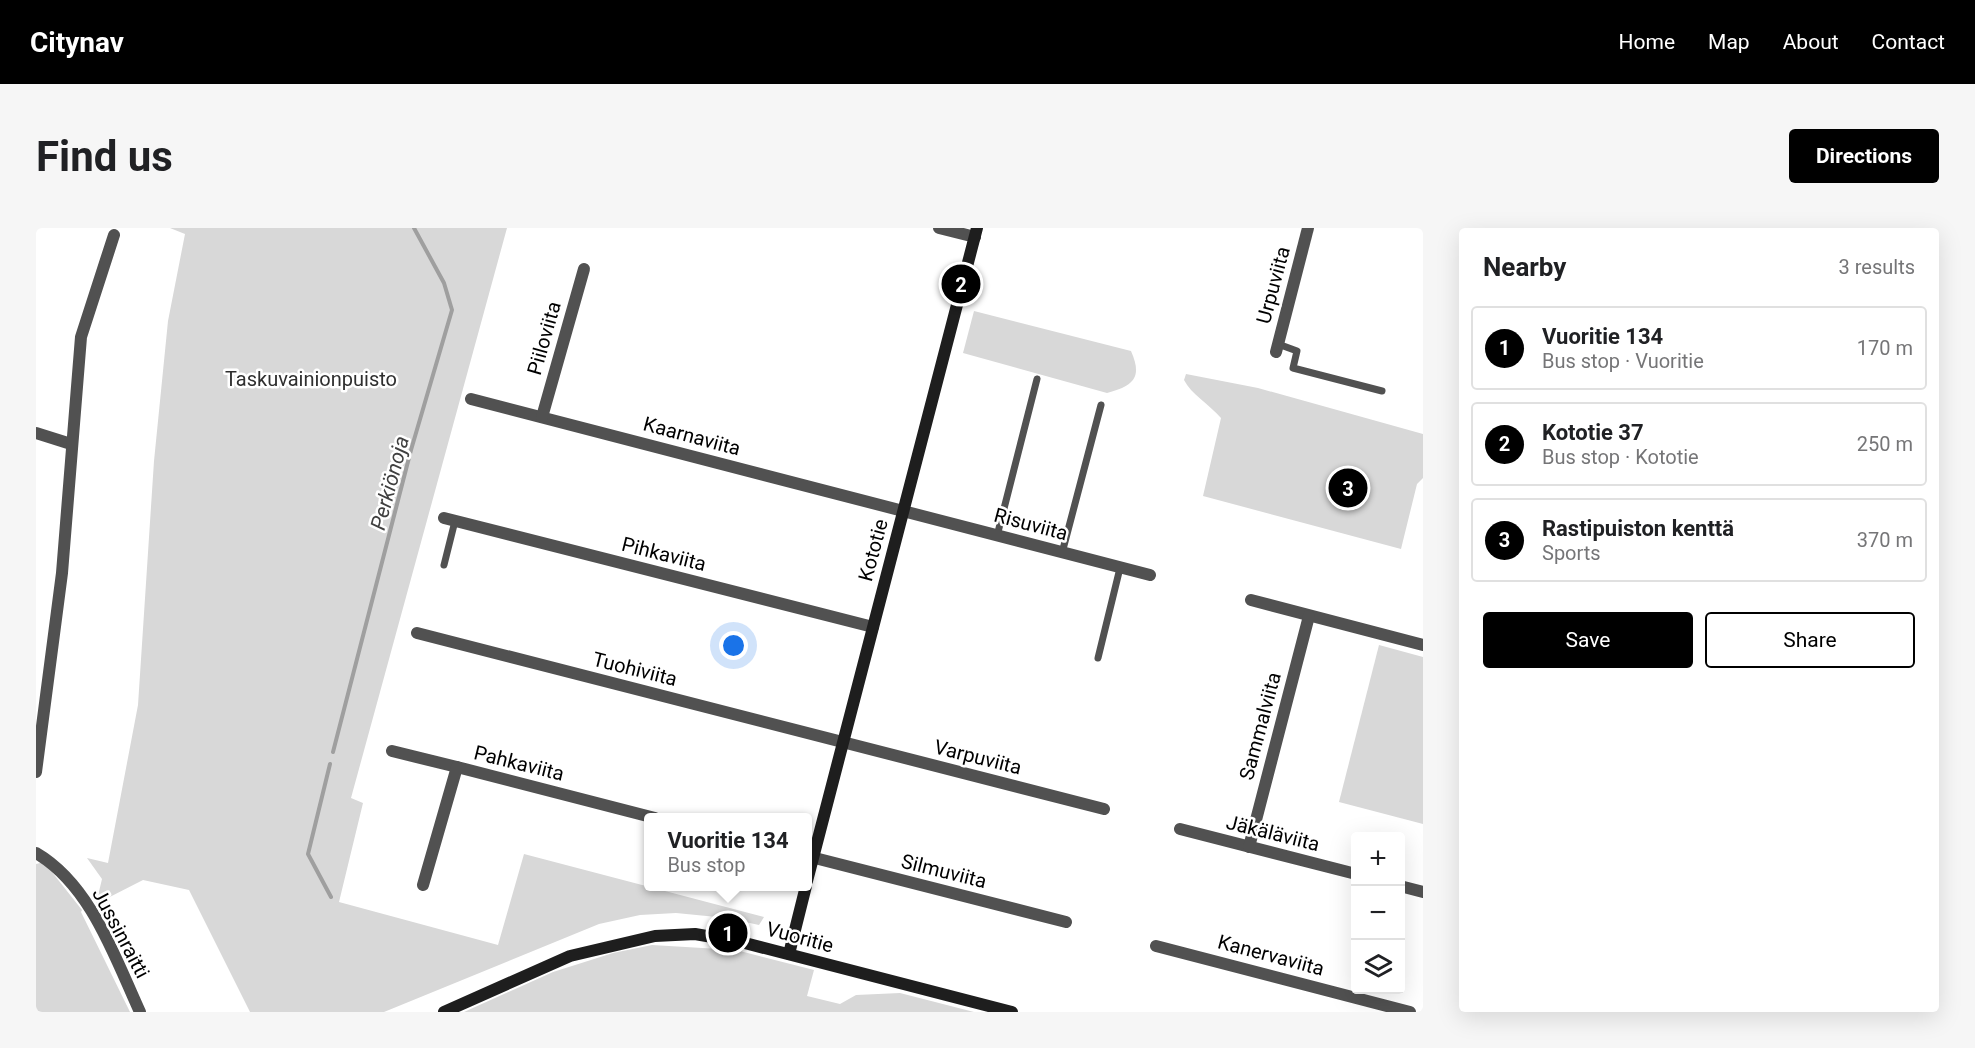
<!DOCTYPE html>
<meta charset="utf-8">
<style>
body{margin:0;font-family:Roboto,sans-serif;background:#f6f6f6;color:#202124}
.controls{position:absolute;right:18px;bottom:18px;display:grid;overflow:hidden;border-radius:6px;box-shadow:0 6px 24px #0002}
.controls button{width:54px;height:54px;display:grid;place-items:center;padding:0;border:0;border-bottom:2px solid #e0e0e0;background:#fff;color:#202124;font:30px sans-serif}
.you{position:absolute;left:698px;top:418px;width:21px;height:21px;margin:-15px;border:4px solid #fff;border-radius:50%;background:#1a73e8;box-shadow:0 0 0 9px #1a73e833}
.badge{display:grid;place-items:center;width:39px;height:39px;border-radius:50%;background:#000;color:#fff;font-size:20px;font-weight:700}
.pin{position:absolute;translate:-50% -50%;border:3px solid #fff;box-shadow:0 2px 6px #0006}
.popup{position:absolute;left:608px;top:585px;width:168px;height:78px;box-sizing:border-box;display:grid;place-content:center;border-radius:6px;background:#fff;filter:drop-shadow(0 2px 4px #0005);font-size:20px;white-space:nowrap;color:#757577}
.popup b{font-size:22px;color:#202124}
.popup::after{content:'';position:absolute;left:50%;top:100%;margin-left:-12px;border:12px solid transparent;border-top-color:#fff}
.list{margin:0;padding:0;list-style:none}
h2{display:flex;justify-content:space-between;align-items:center;height:78px;margin:0;padding:0 24px;font-size:26px}
h2 small{font-size:20px;font-weight:400;color:#757577}
.list li{display:grid;grid-template-columns:39px 1fr auto;gap:18px;align-items:center;box-sizing:border-box;height:84px;margin:0 12px 12px;padding:0 12px;border:2px solid #e0e0e0;border-radius:6px}
.list b{display:block;font-size:22px;white-space:nowrap}
.list p{margin:0;font-size:20px;white-space:nowrap;color:#757577}
.list em{font-size:20px;font-style:normal;color:#757577}
.actions{display:flex;gap:12px;padding:18px 24px}
.actions a{flex:1;padding:14px 0;border:2px solid #000;border-radius:6px;text-align:center;font-size:21px;color:#000}
.actions .main{background:#000;color:#fff}
.icon{flex:none;width:33px;height:33px;fill:none;stroke:currentColor;stroke-width:2;stroke-linecap:round;stroke-linejoin:round}
.map{position:relative;flex:none;width:1387px;height:784px;overflow:hidden;border-radius:6px}
header{display:flex;align-items:center;gap:36px;box-sizing:border-box;height:84px;padding:0 30px;background:#000;color:#fff}
header strong{font-size:28px}
nav{display:flex;gap:33px;margin-inline-start:auto;font-size:21px}
.intro{display:flex;align-items:center;justify-content:space-between;box-sizing:border-box;height:144px;padding:0 36px}
h1{margin:0;font-size:42px}
.button{padding:15px 27px;border-radius:6px;background:#000;color:#fff;font-size:21px;font-weight:700}
main{display:flex;gap:36px;padding:0 36px}
aside{flex:1;background:#fff;border-radius:6px;box-shadow:0 6px 24px #0002}
.map>svg:first-child{display:block}
.green{fill:#d8d8d8}
.lines{fill:none;stroke-linecap:round;stroke-linejoin:round}
.stream{stroke:#9f9f9f;stroke-width:4}
.lane{stroke:#515151;stroke-width:7}
.street{stroke:#515151;stroke-width:12}
.secondary{stroke:#1e1e1e;stroke-width:12}
.labels{text-anchor:middle;stroke-width:5;stroke-linejoin:round;paint-order:stroke}
.street-label{font-size:20px;fill:#000;stroke:#fff}
.park-label{font-size:20px;fill:#2f2f2f;stroke:#fff}
.water-label{font-size:21px;font-style:italic;fill:#404040;stroke:#fff}
</style>
<header>
<strong>Citynav</strong>
<nav><a>Home</a><a>Map</a><a>About</a><a>Contact</a></nav>
</header>
<div class="intro"><h1>Find us</h1><a class="button">Directions</a></div>
<main>
<div class="map">
<svg width="1387" height="784" viewBox="0 0 1387 784">
<rect width="100%" height="100%" fill="#fff"/>
<g class="green">
<path d="M134,0H471L315,570L327,575L303,674L462,717L488,626L728,689L723,697L691,690L640,685L604,687L563,696L348,784H214L153,662L107,652L60,676L66,651L51,630L72,635L102,477L118,233L132,93L149,6Z"/>
<path d="M938,83L1095,123C1107,150 1097,158 1071,165L927,125Z"/>
<path d="M1150,146L1222,160L1387,206V250L1381,256L1365,321L1167,268L1185,190C1173,176 1155,166 1148,152Z"/>
<path d="M1343,417L1387,429V596L1303,574Z"/>
<path d="M8,634L46,682L45,684L94,784H0V636Z"/>
<path d="M616,717L700,722L778,742L771,768L804,776L820,767L864,765L938,784H428L517,744L577,725Z"/>
</g>
<g class="lines">
<g class="stream">
<path d="M297,524L375,222L416,82L408,55L378,0"/>
<path d="M294,536L272,626L295,669"/>
</g>
<g class="lane">
<path d="M1242,116L1261,123L1257,140L1346,163"/>
<path d="M961,308L1001,151"/>
<path d="M1026,325L1065,177"/>
<path d="M408,337L419,293"/>
<path d="M1062,430L1084,340"/>
</g>
<g class="street">
<path d="M903,0L939,9"/>
<path d="M1240,124L1272,0"/>
<path d="M435,171L1114,347"/>
<path d="M506,189L548,41"/>
<path d="M0,205L35,216"/>
<path d="M408,290L837,399"/>
<path d="M1215,372L1387,417"/>
<path d="M381,405L1068,581"/>
<path d="M356,523L421,539"/>
<path d="M0,544L26,345L45,109L78,7"/>
<path d="M1144,601L1320,646"/>
<path d="M1213,619L1273,388"/>
<path d="M0,625C55,657 79,730 104,784"/>
<path d="M771,628L1030,694"/>
<path d="M387,657L421,539L619,590"/>
<path d="M1364,658L1387,664"/>
<path d="M1120,718L1374,784"/>
</g>
<g class="secondary">
<path d="M771,653L941,0"/>
<path d="M753,726L770,658"/>
<path d="M408,784L534,728L619,708L659,706L705,714L976,784"/>
</g>
</g>
<g class="labels">
<g class="street-label">
<text transform="translate(1237 57) rotate(-75)" y="7">Urpuviita</text>
<text transform="translate(508 110) rotate(-74)" y="7">Piiloviita</text>
<text transform="translate(656 208) rotate(15)" y="7">Kaarnaviita</text>
<text transform="translate(995 296) rotate(15)" y="7">Risuviita</text>
<text transform="translate(837 322) rotate(-75)" y="7">Kototie</text>
<text transform="translate(628 326) rotate(14)" y="7">Pihkaviita</text>
<text transform="translate(599 441) rotate(14)" y="7">Tuohiviita</text>
<text transform="translate(1224 498) rotate(-75)" y="7">Sammalviita</text>
<text transform="translate(942 529) rotate(14)" y="7">Varpuviita</text>
<text transform="translate(483 535) rotate(14)" y="7">Pahkaviita</text>
<text transform="translate(1237 605) rotate(14)" y="7">Jäkäläviita</text>
<text transform="translate(908 643) rotate(14)" y="7">Silmuviita</text>
<text transform="translate(85 705) rotate(62)" y="7">Jussinraitti</text>
<text transform="translate(764 709) rotate(15)" y="7">Vuoritie</text>
<text transform="translate(1235 727) rotate(15)" y="7">Kanervaviita</text>
</g>
<g class="park-label">
<text x="275" y="158">Taskuvainionpuisto</text>
</g>
<g class="water-label">
<text transform="translate(354 255) rotate(-75)" y="7">Perkiönoja</text>
</g>
</g>
</svg>
<div class="controls">
<button>+</button>
<button>−</button>
<button><svg class="icon" aria-label="layers" viewBox="0 0 24 24"><path d="M12 4l9 5-9 5-9-5zM3 14l9 5 9-5"/></svg></button>
</div>
<div class="you"></div>
<div class="pin badge" style="left:692px;top:705px">1</div>
<div class="popup"><b>Vuoritie 134</b>Bus stop</div>
<div class="pin badge" style="left:925px;top:56px">2</div>
<div class="pin badge" style="left:1312px;top:260px">3</div>
</div>
<aside>
<h2>Nearby<small>3 results</small></h2>
<ul class="list">
<li><span class="badge">1</span><div><b>Vuoritie 134</b><p>Bus stop · Vuoritie</p></div><em>170 m</em></li>
<li><span class="badge">2</span><div><b>Kototie 37</b><p>Bus stop · Kototie</p></div><em>250 m</em></li>
<li><span class="badge">3</span><div><b>Rastipuiston kenttä</b><p>Sports</p></div><em>370 m</em></li>
</ul>
<div class="actions"><a class="main">Save</a><a>Share</a></div>
</aside>
</main>
